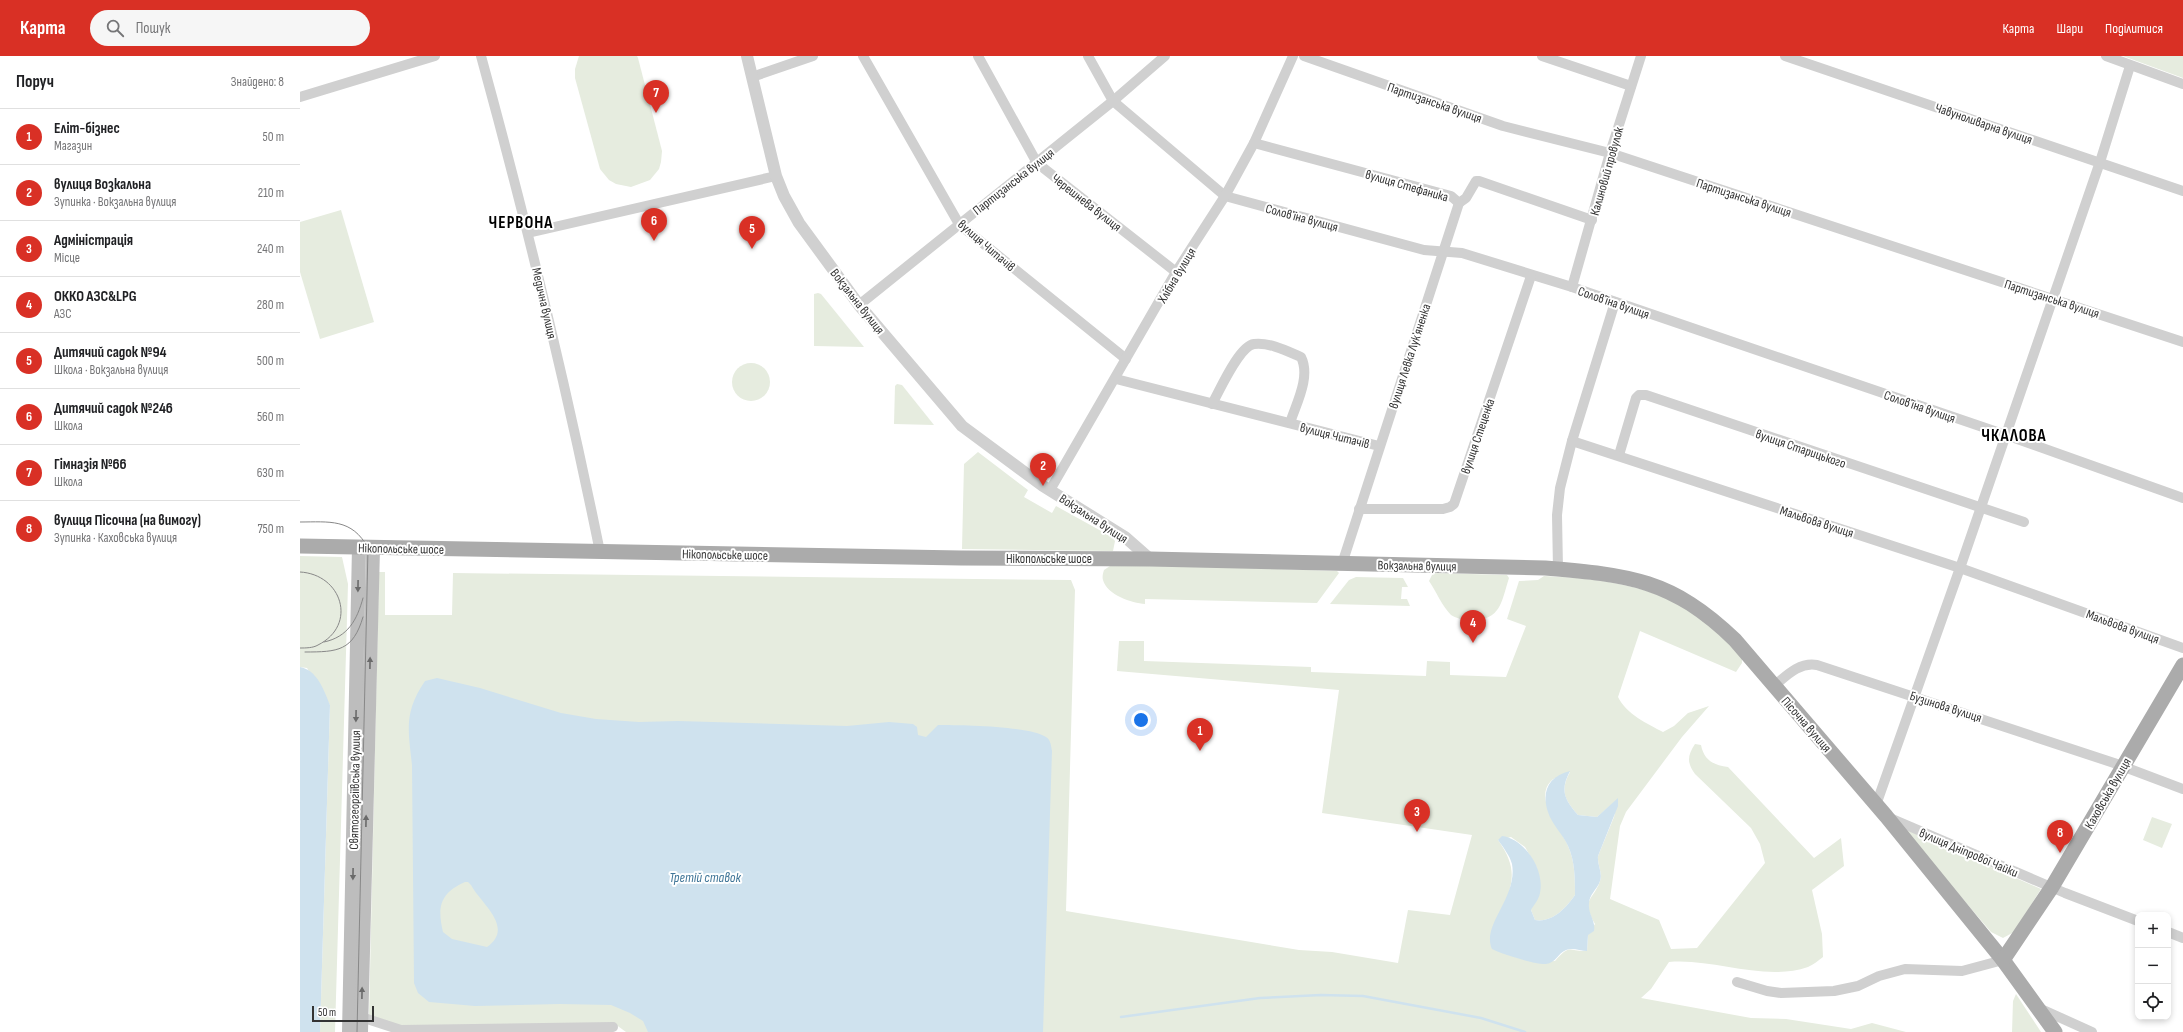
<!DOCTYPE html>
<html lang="uk">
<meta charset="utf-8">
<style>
body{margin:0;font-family:"Sofia Sans Condensed",sans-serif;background:#f6f6f6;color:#202124}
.controls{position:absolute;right:12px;bottom:12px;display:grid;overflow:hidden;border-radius:8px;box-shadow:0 2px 6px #0003}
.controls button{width:36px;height:36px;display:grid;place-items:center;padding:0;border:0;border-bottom:1px solid #e0e0e0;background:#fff;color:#202124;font:20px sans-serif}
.scale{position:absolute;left:12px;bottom:10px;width:62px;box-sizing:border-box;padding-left:4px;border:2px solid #333;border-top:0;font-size:11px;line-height:14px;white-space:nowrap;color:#333;-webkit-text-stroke:3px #fff;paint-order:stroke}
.you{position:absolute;left:841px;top:664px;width:14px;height:14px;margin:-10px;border:3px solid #fff;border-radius:50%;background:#1a73e8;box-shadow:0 0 0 6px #1a73e833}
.badge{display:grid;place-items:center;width:26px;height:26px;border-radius:50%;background:#d93025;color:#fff;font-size:13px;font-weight:700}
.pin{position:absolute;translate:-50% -33px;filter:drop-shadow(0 1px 2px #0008)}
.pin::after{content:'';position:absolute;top:21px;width:14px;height:12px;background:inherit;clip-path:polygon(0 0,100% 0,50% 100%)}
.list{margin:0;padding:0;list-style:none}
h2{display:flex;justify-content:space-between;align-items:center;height:52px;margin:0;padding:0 16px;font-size:17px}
h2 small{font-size:13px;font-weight:400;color:#757577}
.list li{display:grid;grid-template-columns:26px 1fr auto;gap:12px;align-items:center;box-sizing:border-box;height:56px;padding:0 16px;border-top:1px solid #e0e0e0}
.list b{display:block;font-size:15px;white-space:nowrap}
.list p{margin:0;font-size:13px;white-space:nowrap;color:#757577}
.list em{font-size:13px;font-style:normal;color:#757577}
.icon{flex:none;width:22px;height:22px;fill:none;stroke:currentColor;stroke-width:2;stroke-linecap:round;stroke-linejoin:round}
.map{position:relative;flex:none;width:1883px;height:976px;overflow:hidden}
header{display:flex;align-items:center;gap:24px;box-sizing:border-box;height:56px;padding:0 20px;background:#d93025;color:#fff}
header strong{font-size:19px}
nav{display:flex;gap:22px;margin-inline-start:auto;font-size:14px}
.search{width:280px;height:36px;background:#f6f6f6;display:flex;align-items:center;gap:10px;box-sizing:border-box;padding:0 14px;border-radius:22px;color:#757577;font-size:15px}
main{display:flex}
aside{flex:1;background:#fff}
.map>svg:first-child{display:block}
.green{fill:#e6ecdf;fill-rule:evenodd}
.water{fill:#cfe2ee;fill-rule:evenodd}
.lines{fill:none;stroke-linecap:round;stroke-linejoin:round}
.stream{stroke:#cfe2ee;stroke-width:2.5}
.minor{stroke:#d0d0d0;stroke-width:10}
.tertiary{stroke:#d0d0d0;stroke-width:12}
.secondary{stroke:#bdbdbd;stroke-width:14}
.primary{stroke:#ababab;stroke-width:15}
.tram{stroke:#888;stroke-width:1}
.oneway{fill:#6a6a6a}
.labels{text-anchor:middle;stroke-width:4;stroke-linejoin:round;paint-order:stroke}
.street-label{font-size:13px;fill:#333;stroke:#fff}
.water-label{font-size:14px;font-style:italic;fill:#3f7597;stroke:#fff}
.district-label{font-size:17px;font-weight:bold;letter-spacing:1px;fill:#000;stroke:#fff}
</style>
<header>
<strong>Карта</strong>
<div class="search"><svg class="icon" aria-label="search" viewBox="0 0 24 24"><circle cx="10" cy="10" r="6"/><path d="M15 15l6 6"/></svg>Пошук</div>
<nav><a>Карта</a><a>Шари</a><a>Поділитися</a></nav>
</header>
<main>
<aside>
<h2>Поруч<small>Знайдено: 8</small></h2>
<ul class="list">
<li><span class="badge">1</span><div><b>Еліт-бізнес</b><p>Магазин</p></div><em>50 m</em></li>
<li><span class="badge">2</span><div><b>вулиця Возкальна</b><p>Зупинка · Вокзальна вулиця</p></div><em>210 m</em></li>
<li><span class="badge">3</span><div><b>Адміністрація</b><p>Місце</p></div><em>240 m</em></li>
<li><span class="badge">4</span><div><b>ОККО АЗС&amp;LPG</b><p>АЗС</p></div><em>280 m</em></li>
<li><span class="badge">5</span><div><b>Дитячий садок №94</b><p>Школа · Вокзальна вулиця</p></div><em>500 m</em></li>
<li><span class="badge">6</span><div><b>Дитячий садок №246</b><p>Школа</p></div><em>560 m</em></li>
<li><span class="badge">7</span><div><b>Гімназія №66</b><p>Школа</p></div><em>630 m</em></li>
<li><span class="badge">8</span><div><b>вулиця Пісочна (на вимогу)</b><p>Зупинка · Каховська вулиця</p></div><em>750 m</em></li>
</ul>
</aside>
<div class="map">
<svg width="1883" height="976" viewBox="0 0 1883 976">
<rect width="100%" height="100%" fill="#fff"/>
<g class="green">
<path d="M279,0H337L338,2L362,95L361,106L359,113L350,124L331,131L316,128L309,124L300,113L275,22V13Z"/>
<path d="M1823,0H1883V22Z"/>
<path d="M41,154L74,266L20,283L0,216V166Z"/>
<path d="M518,237L521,238L564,291L514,290V238Z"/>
<circle cx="451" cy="326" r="19"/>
<path d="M597,328L602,329L634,369L594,368L595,330Z"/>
<path d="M678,396L728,434L724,441L752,457L756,450L812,481L815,485L813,495L662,493L664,408Z"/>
<path d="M0,500L42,501L48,528L35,976H20L30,649L7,612L0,611Z"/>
<path d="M864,509L1037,515L1039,517L1017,547L845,543V548C832,547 807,539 803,524C802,521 803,517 804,514L810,510Z"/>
<path d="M79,516H85V559H152L153,517L771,524L775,534L766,855L999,894L1032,896L1098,907L1108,854L1150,859L1172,779L1022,757L1039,634L817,615L819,585H844V605L1011,611V616L1126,620L1127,605L1150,606V619L1206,621L1226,570L1207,563L1219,525L1238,524L1244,520C1290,522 1341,527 1382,550C1404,563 1423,581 1442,598V607L1436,616L1340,575L1318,641C1326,658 1348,668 1363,676L1374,670L1388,657L1409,650L1382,681L1326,756L1320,770L1310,843L1359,864L1371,893L1397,892L1465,807L1460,788L1451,772L1395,718C1387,707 1387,700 1395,688L1401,689C1404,704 1413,709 1428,711L1514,802L1541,782L1544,810L1512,834L1522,878L1523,901C1519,904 1513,909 1508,911C1464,926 1414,902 1369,906L1351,933L1341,942L1451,962L1486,963L1551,973L1572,967L1606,976H326L315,968L101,971L69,961ZM1270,716C1260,734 1264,743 1278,759L1297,761L1318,743L1314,761L1298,800C1297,809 1303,817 1300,825C1294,844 1280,842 1295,868L1288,878L1287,895C1268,896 1271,887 1255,905L1236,906L1215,901L1200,858C1214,828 1218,812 1198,784L1211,781L1225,791L1237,812L1231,854L1235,864C1252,867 1266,852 1275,839C1275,823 1275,805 1268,790C1262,774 1233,743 1251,725C1255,721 1265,719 1270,716Z"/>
<path d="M1133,517L1207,519L1209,522C1201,547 1201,565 1169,564C1162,563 1157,563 1151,559C1142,550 1136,535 1129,525Z"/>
<path d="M1056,521L1103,522L1108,531H1102L1101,543H1107L1110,550L1030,548L1049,524Z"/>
<path d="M1852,761L1872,768L1862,792L1843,784Z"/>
<path d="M1602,772L1741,833L1714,876L1703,882L1691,876Z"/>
<path d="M1716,938L1741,976H1712L1713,945Z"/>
</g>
<g class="water">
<path d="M0,611C17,614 24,634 30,649L20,976H0Z"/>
<path d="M137,622L180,632L261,657L296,663L339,666L378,665L547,670L589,666L613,668L617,671L618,679L626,681L638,669C661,669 729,670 746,681C751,684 751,690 752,695L743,976H348L343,965L330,957L311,949L260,948L175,950L129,946L118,937L114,927L112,709C108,673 104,656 125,625ZM165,826H168L171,829C181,848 215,871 187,891L152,883L143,876C137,851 140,837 165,826Z"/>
<path d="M1270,715C1260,734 1264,743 1278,759L1297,761L1318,742V750L1298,800C1297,809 1303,817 1300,825C1297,834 1289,838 1289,848C1288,858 1296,865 1294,875L1288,879L1287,895C1280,895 1273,891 1266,894C1258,897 1256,907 1246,908C1236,909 1202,898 1192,893C1181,869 1218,842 1212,808C1210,800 1203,791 1198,784L1202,780C1225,783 1245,814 1240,837C1239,843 1234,849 1231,854L1235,864C1252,867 1266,852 1275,839C1275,823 1275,805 1268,790C1263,778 1252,769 1248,756C1241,735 1249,720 1270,715Z"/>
</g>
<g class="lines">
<path class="stream" d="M821,961L960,942L1021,939L1063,940L1181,962L1225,976"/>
<g class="minor">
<path d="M181,0C226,164 266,329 300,496"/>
<path d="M563,0L659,168L826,303"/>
<path d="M678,0L737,107L876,216"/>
<path d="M788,0L813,45L925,140L1124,194L1162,197L1272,231L1706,379L1883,442"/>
<path d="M1004,0L1203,70L1310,97L1883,286"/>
<path d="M1242,0L1331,30"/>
<path d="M1485,0L1883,135"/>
<path d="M1806,0L1883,28"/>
<path d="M452,21L513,0"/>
<path d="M0,41L135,0"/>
<path d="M954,87L1151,140L1159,147L1166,142L1176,125H1179L1292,164"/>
<path d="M228,177L476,120"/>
<path d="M1272,231L1310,97L1341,0"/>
<path d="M559,249L813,45L865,0"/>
<path d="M816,323L1079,390"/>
<path d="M912,348C920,334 939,290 954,288C969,286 987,295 1001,301C1011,321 996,348 990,367"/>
<path d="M1272,385L1315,246"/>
<path d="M1319,399L1336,342L1339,339H1346L1724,466"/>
<path d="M750,434L876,216L925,140L954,87L993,0"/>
<path d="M1059,453H1143L1150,451L1154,448L1231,220"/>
<path d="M1042,508L1159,147"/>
<path d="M1258,513L1257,459L1260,432L1272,385L1660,512L1883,592"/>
<path d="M1474,630C1487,619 1499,606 1517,609L1814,707L1883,733"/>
<path d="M1576,749L1660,512L1800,106L1830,10"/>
<path d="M1590,762L1765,837L1838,865"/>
<path d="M1868,876L1883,882"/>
<path d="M1437,926L1467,935L1481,937L1534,935L1558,930L1579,920L1605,913L1662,915L1703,904"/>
<path d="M1741,953L1792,976"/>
<path d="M61,961L101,974L313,971"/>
</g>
<path class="tertiary" d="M447,0L476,120L484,140L499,167L559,249L662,370L743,430L825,481L850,503"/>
<g class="secondary">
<path d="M49,976L59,491"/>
<path d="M61,976L73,492"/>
</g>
<g class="primary">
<path d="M0,490L661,502L850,503L1245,512C1329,519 1372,523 1435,584L1586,760L1703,904L1755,976"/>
<path d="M1703,904L1752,831L1883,609"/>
</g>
<g class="tram">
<path d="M0,466C29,466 52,462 68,492L57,976"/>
<path d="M0,516C42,518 58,569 18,589C13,592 6,592 0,592"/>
<path d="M24,586C48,581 57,564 63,542"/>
<path d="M5,596C38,596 53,595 63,561"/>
</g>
</g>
<defs><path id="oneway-solid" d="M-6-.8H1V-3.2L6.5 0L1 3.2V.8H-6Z"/></defs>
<g class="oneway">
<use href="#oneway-solid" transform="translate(58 530) rotate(91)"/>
<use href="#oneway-solid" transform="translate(70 607) rotate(-89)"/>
<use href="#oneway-solid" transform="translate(56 660) rotate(91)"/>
<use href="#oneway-solid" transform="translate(66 765) rotate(-89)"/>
<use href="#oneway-solid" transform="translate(53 818) rotate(91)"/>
<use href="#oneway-solid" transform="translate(62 937) rotate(-89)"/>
</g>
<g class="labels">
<g class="street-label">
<text transform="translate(1135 46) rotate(19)" y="5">Партизанська вулиця</text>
<text transform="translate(1684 67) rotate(19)" y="5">Чавуноливарна вулиця</text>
<text transform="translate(1306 115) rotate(-74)" y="5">Калиновий провулок</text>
<text transform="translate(713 125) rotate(-38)" y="5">Партизанська вулиця</text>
<text transform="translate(1107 129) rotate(16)" y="5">вулиця Стефаника</text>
<text transform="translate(1444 141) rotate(18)" y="5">Партизанська вулиця</text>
<text transform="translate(787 146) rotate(38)" y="5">Черешнева вулиця</text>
<text transform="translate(1002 161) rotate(15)" y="5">Соловʼїна вулиця</text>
<text transform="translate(687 189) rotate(41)" y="5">вулиця Читачів</text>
<text transform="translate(876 219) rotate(-59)" y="5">Хлібна вулиця</text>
<text transform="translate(1752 242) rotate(18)" y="5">Партизанська вулиця</text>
<text transform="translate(558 245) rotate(52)" y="5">Вокзальна вулиця</text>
<text transform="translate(1314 246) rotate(19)" y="5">Соловʼїна вулиця</text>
<text transform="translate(245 247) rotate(77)" y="5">Медична вулиця</text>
<text transform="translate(1109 300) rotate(-72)" y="5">вулиця Левка Лукʼяненка</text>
<text transform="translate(1620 350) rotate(19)" y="5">Соловʼїна вулиця</text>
<text transform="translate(1035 379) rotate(14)" y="5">вулиця Читачів</text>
<text transform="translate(1177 380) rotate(-71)" y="5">вулиця Стеценка</text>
<text transform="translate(1501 392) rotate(19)" y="5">вулиця Старицького</text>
<text transform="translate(794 462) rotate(33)" y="5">Вокзальна вулиця</text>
<text transform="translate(1517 465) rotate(18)" y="5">Мальвова вулиця</text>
<text transform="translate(101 492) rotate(1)" y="5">Нікопольське шосе</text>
<text transform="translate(425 498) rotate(1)" y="5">Нікопольське шосе</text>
<text x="749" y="507">Нікопольське шосе</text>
<text transform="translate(1117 509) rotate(1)" y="5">Вокзальна вулиця</text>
<text transform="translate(1823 570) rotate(20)" y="5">Мальвова вулиця</text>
<text transform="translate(1646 650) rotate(18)" y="5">Бузинова вулиця</text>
<text transform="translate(1507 668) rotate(49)" y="5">Пісочна вулиця</text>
<text transform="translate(54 734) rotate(-89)" y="5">Святогеоргіївська вулиця</text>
<text transform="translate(1807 737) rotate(-60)" y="5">Каховська вулиця</text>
<text transform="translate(1669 796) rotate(23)" y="5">вулиця Дніпрової Чайки</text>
</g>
<g class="water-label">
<text x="405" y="826">Третій ставок</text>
</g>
<g class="district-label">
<text x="221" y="172">ЧЕРВОНА</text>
<text x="1714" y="385">ЧКАЛОВА</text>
</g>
</g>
</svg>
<div class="controls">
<button>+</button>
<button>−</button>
<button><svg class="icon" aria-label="locate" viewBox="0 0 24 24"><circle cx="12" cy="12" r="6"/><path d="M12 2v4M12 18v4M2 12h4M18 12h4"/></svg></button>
</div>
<div class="scale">50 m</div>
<div class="you"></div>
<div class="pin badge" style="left:900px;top:695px">1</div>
<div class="pin badge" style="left:743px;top:430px">2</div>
<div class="pin badge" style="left:1117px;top:776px">3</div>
<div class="pin badge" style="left:1173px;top:587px">4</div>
<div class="pin badge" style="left:452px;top:193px">5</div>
<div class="pin badge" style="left:354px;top:185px">6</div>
<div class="pin badge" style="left:356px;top:57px">7</div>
<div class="pin badge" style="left:1760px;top:797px">8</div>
</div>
</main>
